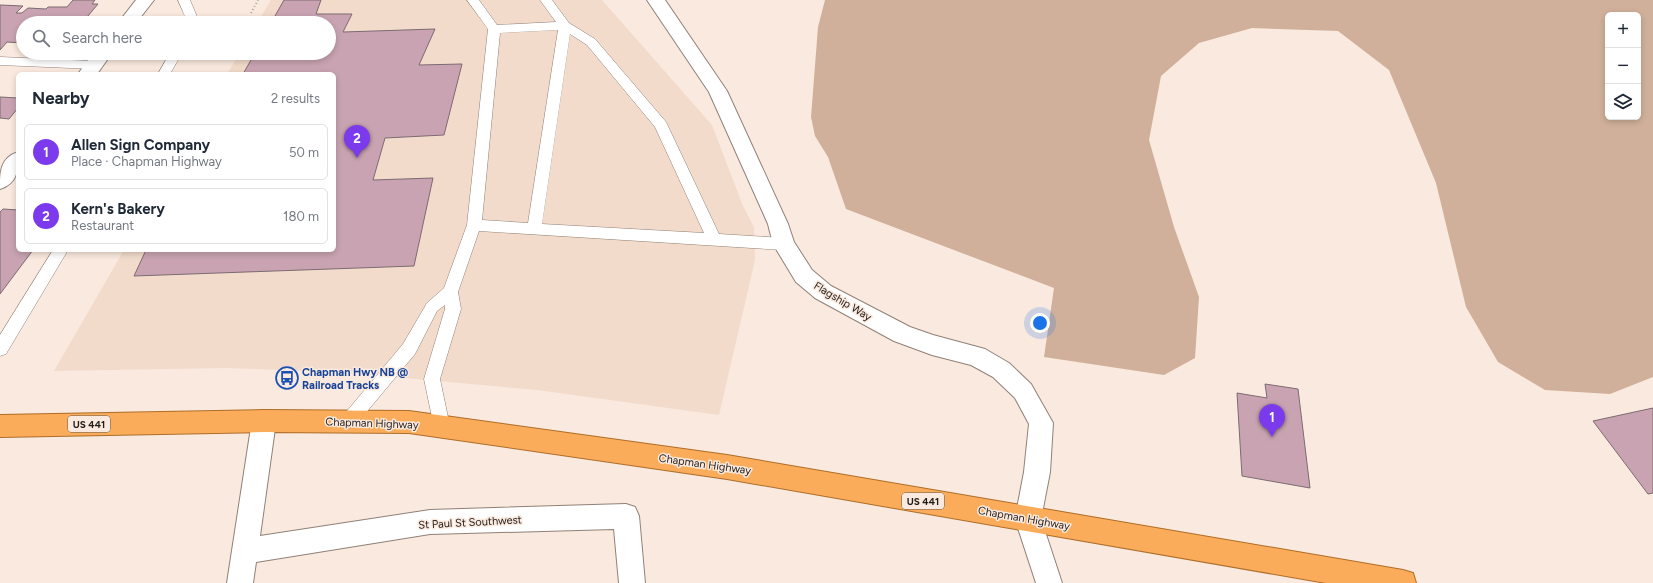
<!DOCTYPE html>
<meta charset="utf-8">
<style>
body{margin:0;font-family:Figtree,sans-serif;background:#f6f6f7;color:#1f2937}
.controls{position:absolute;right:12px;top:12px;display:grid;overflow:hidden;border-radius:6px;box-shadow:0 2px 6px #0003}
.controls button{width:36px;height:36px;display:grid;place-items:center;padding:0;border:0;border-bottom:1px solid #e0e1e3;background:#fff;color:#1f2937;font:20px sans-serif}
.you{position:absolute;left:1040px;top:323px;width:14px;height:14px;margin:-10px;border:3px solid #fff;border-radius:50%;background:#1a73e8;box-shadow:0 0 0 6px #1a73e833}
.badge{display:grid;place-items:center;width:26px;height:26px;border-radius:50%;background:#7c3aed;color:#fff;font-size:13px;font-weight:700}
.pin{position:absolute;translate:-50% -33px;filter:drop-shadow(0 1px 2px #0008)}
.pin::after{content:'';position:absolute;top:21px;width:14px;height:12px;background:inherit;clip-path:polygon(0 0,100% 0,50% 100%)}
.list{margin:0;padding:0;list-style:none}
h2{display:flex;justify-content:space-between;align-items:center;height:52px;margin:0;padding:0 16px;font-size:17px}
h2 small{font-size:13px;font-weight:400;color:#747a83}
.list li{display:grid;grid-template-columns:26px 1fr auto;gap:12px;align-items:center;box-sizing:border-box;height:56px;margin:0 8px 8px;padding:0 8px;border:1px solid #e0e1e3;border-radius:6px}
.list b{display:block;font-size:15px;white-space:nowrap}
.list p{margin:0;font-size:13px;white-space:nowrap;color:#747a83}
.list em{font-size:13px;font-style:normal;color:#747a83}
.icon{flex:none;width:22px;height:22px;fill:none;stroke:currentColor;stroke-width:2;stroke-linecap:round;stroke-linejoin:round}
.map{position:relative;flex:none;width:1653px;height:583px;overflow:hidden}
.search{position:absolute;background:#fff;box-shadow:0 2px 6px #0003;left:16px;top:16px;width:320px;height:44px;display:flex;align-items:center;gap:10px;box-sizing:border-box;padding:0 14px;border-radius:22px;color:#747a83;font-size:15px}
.panel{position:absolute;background:#fff;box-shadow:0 2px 6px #0003;left:16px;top:72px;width:320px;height:180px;border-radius:6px}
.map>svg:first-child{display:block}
.built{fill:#f2dbcb}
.forest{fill:#d0b09a;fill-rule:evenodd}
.building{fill:#c9a3b1;stroke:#7c6b71}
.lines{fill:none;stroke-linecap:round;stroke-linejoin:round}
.service-casing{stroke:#908177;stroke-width:1}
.minor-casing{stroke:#908177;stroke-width:2}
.trunk-casing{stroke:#ae6d28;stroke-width:2}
.path{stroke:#afa299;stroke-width:2;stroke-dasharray:1 2.5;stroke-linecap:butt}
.service{fill:#fff;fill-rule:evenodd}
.minor{fill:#fff;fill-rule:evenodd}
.trunk{fill:#faac5a;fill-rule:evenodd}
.labels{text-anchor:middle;stroke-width:3;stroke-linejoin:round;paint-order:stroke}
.shield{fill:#fae9de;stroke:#635a53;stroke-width:1}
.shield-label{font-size:10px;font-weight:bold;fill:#221c18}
.street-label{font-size:11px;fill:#221c18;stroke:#fae9de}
.transit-label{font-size:11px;font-weight:bold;fill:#164399;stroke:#fae9de;text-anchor:start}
</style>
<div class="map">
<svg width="1653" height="583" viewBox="0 0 1653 583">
<rect width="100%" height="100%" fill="#fae9de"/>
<path class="built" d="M271,0H602L712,125L743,206L754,227L755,260L719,415L537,390L338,372L225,368L54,371L124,250H334V74H227L240,53H329V23H257Z"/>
<path class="forest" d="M825,0H1653V377L1610,394L1545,390L1498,362L1466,307L1436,183L1389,70L1338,31L1252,28L1199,43L1161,76L1149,140L1174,227L1199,297L1195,358L1164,375L1044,357L1054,288L846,209L828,157L815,136L811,117L818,27ZM1608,15H1638V117H1608Z"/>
<g class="building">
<path d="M73,0H95L92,4H98L82,23H23V43L7,42L0,50V5L23,6L16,13H22L28,8L46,9L48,7H67Z"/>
<path d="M284,0H321L316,14H352L343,32L435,29L419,65L462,64L444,135L385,138L373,180L433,178L414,266L134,276L146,250H334V74H243L255,53H329V23H271Z"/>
<path d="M0,97L18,98V108L9,119L0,118Z"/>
<path d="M3,209L18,210V250H33L0,294V212Z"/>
<path d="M1265,384L1298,389L1310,488L1242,476L1237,393L1267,398Z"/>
<path d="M1653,408V493L1648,494L1593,421Z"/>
</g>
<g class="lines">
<g class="service-casing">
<g id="service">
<path d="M178,0H190L198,19L196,23H184L186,19Z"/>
<path d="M467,0H479L497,25L556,22L540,0H552L569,23L595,39L666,122L719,234L784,238L789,240L791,244L789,248L784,250L479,231L458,292L461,309L440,379L450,427L448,432L442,434L436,432L434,427L424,379L445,309V305L437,311L415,354L354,427L348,429L342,427L340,422L342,417L403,344L427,303L444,288L467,225L488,29ZM558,30L528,223L482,220L500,33ZM570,34L587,45L655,127L704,233L542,224Z"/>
<path d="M170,53H182L170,74H158Z"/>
<path d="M0,57L94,61L98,62L100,65L98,68L94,69L0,65Z"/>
<path d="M53,250H68L6,354L0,356V335Z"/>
</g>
</g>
<g class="minor-casing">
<g id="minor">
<path d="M136,0H154L136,23H118Z"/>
<path d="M647,0H665L727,91L788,224L794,242L812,270L831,286L910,327L933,335L985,349L1009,363L1031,384L1053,423L1050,472L1041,519L1062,583H1036L1015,519L1024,472L1029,424L1015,398L993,377L971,365L932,355L894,341L815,298L796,282L773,244L768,224L709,92Z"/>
<path d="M93,53H112L97,74H78Z"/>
<path d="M18,152C18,168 19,183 0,189C0,172 0,158 18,152Z"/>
<path d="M264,410L273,413L276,421L260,536L430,510L626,504L635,507L639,516L645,583H619L614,529L430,534L256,562L253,583H227L252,421L255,413Z"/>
</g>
</g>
<g class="trunk-casing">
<path id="trunk" d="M264,410L409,411L727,455L1403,570L1413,573L1416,583H1326L727,479L409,433L264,432L0,437V415Z"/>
</g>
<path class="path" d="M251,13L258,0"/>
<use href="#service" class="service"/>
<use href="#minor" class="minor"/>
<use href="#trunk" class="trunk"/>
</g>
<defs>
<g id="bus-ring" transform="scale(1.15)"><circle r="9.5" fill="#fae9de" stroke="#1a4fb4" stroke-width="1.5"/><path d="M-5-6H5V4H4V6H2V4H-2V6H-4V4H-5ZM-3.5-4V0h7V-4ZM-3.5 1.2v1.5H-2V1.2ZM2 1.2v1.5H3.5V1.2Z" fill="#1a4fb4"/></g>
</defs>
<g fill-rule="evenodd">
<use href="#bus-ring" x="287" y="378"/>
</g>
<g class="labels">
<g class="shield">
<rect x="68" y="416" width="42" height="16" rx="3"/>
<rect x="902" y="493" width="42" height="16" rx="3"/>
</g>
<g class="shield-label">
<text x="89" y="428">US 441</text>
<text x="923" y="505">US 441</text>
</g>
<g class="street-label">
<text transform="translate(843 301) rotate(31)" y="4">Flagship Way</text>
<text transform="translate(372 423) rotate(2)" y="4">Chapman Highway</text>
<text transform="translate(705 464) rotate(8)" y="4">Chapman Highway</text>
<text transform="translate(1024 518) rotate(10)" y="4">Chapman Highway</text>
<text transform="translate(470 522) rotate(-3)" y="4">St Paul St Southwest</text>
</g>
<g class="transit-label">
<text x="302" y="376">Chapman Hwy NB @<tspan x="302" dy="13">Railroad Tracks</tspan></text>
</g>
</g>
</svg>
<div class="controls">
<button>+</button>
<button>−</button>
<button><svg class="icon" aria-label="layers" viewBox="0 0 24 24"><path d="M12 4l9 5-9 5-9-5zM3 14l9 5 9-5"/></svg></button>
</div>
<div class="you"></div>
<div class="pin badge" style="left:1272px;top:437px">1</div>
<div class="pin badge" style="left:357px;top:158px">2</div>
<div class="search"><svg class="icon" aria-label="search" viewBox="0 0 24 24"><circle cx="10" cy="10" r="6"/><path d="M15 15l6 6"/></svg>Search here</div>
<section class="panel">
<h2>Nearby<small>2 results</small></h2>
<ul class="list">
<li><span class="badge">1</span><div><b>Allen Sign Company</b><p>Place · Chapman Highway</p></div><em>50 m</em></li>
<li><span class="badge">2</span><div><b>Kern's Bakery</b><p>Restaurant</p></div><em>180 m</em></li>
</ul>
</section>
</div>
